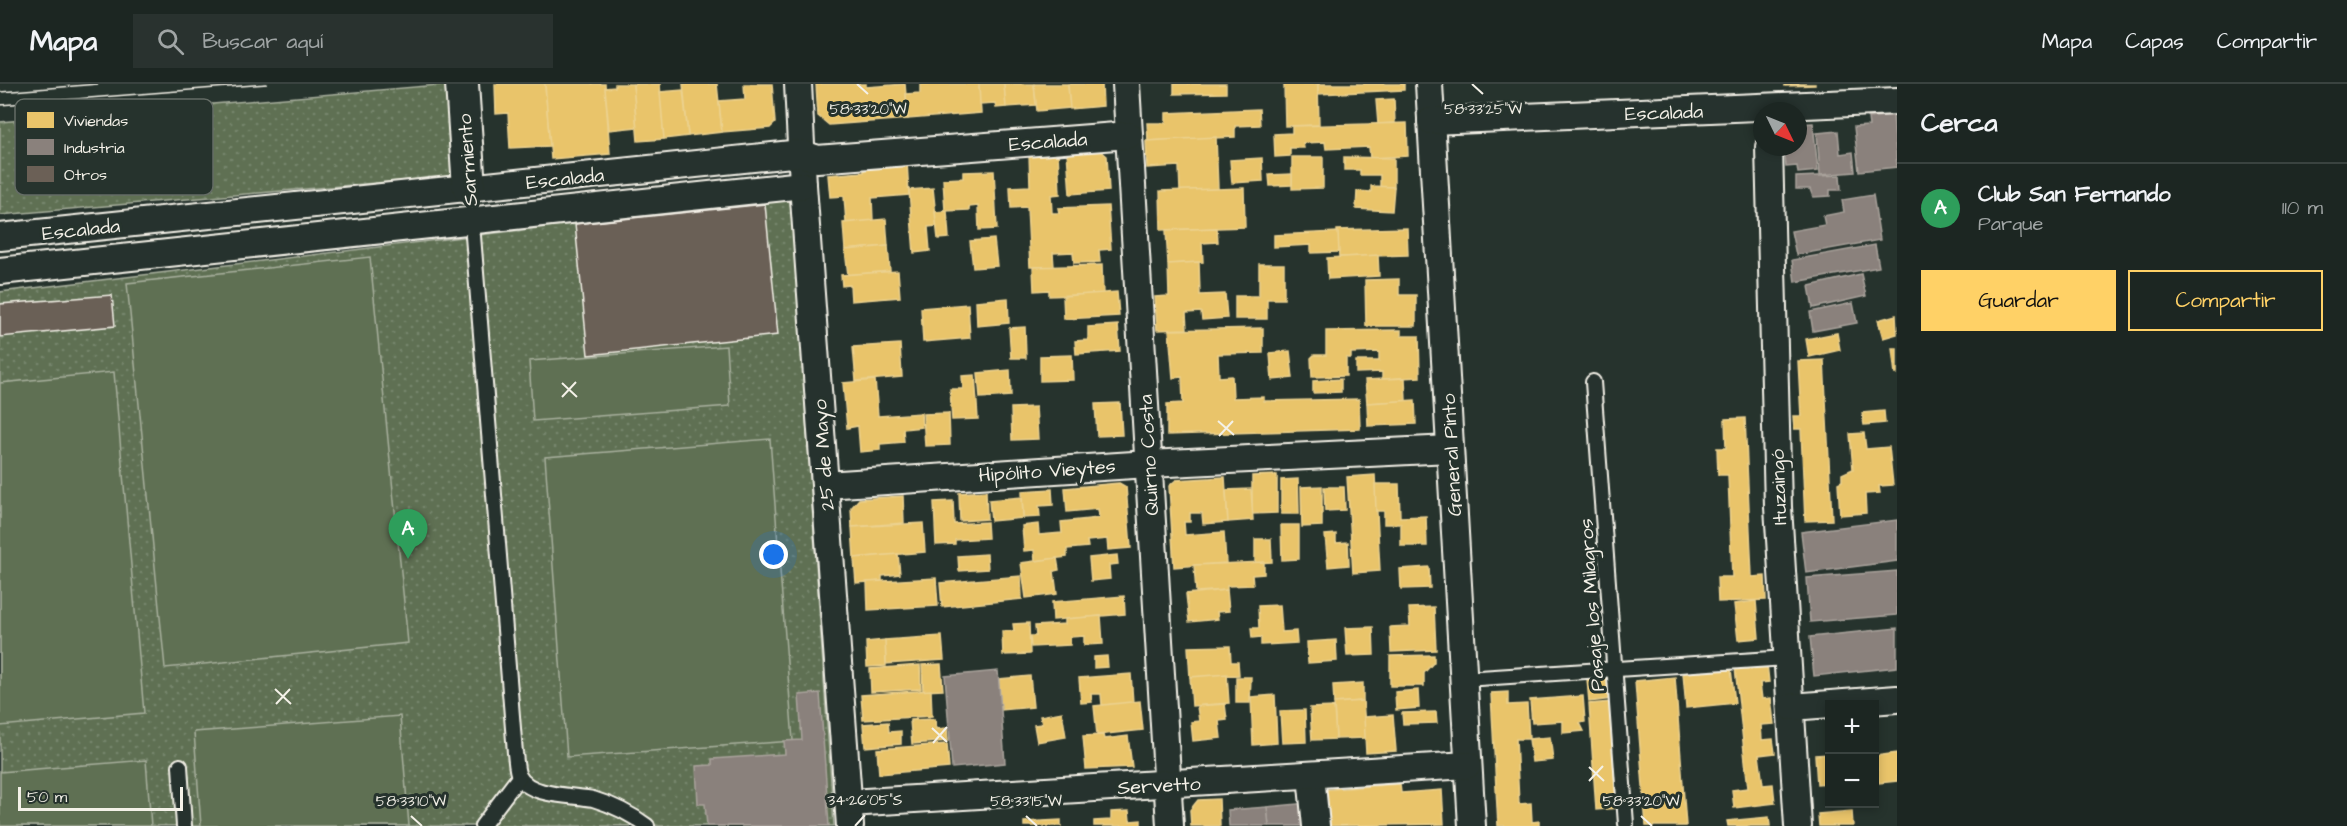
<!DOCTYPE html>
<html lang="es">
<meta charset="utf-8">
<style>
body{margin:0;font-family:"Architects Daughter",sans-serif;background:#29322f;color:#f1f3f6}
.controls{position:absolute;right:18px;bottom:18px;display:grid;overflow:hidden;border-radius:0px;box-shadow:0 3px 9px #0003}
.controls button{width:54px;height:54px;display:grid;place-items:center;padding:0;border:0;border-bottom:2px solid #3a4340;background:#1c2622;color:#f1f3f6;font:30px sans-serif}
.compass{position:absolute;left:1753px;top:18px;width:54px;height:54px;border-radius:50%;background:#1c2622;box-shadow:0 3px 9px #0003;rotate:133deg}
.scale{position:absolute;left:18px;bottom:15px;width:165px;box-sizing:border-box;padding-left:6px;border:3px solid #f4f1e8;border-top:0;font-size:16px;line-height:21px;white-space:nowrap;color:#f4f1e8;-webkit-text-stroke:4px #26332d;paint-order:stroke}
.you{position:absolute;left:774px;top:471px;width:21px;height:21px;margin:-15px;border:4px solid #fff;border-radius:50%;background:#1a73e8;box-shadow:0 0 0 9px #1a73e833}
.badge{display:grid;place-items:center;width:39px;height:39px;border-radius:50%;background:#ffd166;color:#fff;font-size:20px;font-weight:700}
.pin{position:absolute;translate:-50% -50px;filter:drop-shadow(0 2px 3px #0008)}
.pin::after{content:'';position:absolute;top:32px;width:21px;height:18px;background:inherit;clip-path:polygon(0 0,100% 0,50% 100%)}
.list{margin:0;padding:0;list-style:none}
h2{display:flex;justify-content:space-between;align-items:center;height:78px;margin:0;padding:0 24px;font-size:26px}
h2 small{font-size:20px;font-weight:400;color:#a0a5a5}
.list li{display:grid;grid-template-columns:39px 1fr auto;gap:18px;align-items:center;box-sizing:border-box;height:90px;padding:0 24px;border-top:2px solid #3a4340}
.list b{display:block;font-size:22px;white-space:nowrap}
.list p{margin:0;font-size:20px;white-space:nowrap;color:#a0a5a5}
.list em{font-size:20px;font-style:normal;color:#a0a5a5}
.actions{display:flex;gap:12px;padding:18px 24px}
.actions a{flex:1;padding:14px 0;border:2px solid #ffd166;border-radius:0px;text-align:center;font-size:21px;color:#ffd166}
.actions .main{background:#ffd166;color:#111}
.icon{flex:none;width:33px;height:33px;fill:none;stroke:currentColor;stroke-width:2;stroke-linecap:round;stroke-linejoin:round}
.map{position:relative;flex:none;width:1897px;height:742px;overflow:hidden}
header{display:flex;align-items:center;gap:36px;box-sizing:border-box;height:84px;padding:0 30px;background:#1c2622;border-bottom:2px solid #3a4340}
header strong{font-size:28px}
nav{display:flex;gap:33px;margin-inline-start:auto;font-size:21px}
.search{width:420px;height:54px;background:#29322f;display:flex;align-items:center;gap:15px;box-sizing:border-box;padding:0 21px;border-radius:0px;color:#a0a5a5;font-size:22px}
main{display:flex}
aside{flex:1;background:#1c2622}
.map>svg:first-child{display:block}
.grass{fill:url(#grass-dots);stroke:#a9b09e;stroke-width:1.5}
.pitch{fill:#5e7053;stroke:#a9b09e;stroke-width:1.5}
.homes{fill:#e9c46a;stroke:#ecd290;stroke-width:1.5}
.industry{fill:#8a817c;stroke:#aaa39c;stroke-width:1.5}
.building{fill:#6b6056;stroke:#f4f1e8;stroke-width:1.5}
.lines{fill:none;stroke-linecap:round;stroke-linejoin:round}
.service-casing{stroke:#f4f1e8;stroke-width:18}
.minor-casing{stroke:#f4f1e8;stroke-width:30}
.tertiary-casing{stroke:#f4f1e8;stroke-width:36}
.service{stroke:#26332d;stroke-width:14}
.minor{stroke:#26332d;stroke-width:26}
.tertiary{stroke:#26332d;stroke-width:32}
.tram{stroke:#f4f1e8;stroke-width:1.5}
.ticks{fill:none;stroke:#f4f1e8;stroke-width:2}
.labels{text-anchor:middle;stroke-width:6;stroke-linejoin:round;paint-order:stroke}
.street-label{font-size:20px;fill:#f4f1e8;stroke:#26332d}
.key{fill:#26332d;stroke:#646c65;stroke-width:1.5}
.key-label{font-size:16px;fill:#f4f1e8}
.ticks-label{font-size:15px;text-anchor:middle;fill:#f4f1e8;stroke:#26332d;stroke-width:6;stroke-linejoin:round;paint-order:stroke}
</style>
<header>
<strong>Mapa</strong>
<div class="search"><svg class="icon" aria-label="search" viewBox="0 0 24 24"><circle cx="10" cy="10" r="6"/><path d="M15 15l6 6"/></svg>Buscar aquí</div>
<nav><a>Mapa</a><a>Capas</a><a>Compartir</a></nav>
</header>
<main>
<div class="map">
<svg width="1897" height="742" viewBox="0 0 1897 742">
<defs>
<pattern id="grass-dots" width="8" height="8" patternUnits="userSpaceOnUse" patternTransform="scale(1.5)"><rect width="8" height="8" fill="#5e7053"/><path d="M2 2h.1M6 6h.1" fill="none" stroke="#76856c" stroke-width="1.8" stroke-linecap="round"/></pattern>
</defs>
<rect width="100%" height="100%" fill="#26332d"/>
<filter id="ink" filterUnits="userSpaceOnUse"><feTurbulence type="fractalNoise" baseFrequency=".0167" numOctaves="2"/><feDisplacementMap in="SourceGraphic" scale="12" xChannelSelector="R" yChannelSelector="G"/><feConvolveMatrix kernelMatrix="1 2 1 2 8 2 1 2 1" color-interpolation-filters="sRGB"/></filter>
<g filter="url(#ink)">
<g class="grass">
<path d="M450,0L457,92L0,131V38Z"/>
<path d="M791,114L834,742H0V208Z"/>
</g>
<g class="pitch">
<path d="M370,173L408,559L165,584L127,199Z"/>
<path d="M726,262L730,322L533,337L529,277Z"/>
<path d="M114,288L144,629L0,642V299Z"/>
<path d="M770,355L793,657L567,673L545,373Z"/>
<path d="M400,632L409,742H201L194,648Z"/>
<path d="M146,676L151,742H0V688Z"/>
</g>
<g class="homes">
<path d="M495,0H545L550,62L510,64L508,29L496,30Z"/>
<path d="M545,0H605L610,70L551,75Z"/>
<path d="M615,0H633L637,43L609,46L605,4L615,3Z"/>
<path d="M633,0H660L664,55L638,57Z"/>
<path d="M683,0H717L722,48L688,52Z"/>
<path d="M744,0H772L775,39L770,44L722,48L719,17L745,15Z"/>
<path d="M816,0H866V3L905,0L908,35L829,41L818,32Z"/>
<path d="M920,0H979L981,29L908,35L906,10L920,9Z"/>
<path d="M979,0H1004L1006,23L996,24L995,19L980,20Z"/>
<path d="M1004,0H1034L1036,21L1006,23Z"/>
<path d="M1034,0H1068L1070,24L1037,27Z"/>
<path d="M1068,0H1102L1103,22L1070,25Z"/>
<path d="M1174,0H1226V9L1174,10Z"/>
<path d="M1284,0H1318L1319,41L1285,42Z"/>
<path d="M1318,0H1404V6L1318,10Z"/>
<path d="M1785,0H1815V1L1785,2Z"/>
<path d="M683,6L688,52L664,55L660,8Z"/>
<path d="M1394,15L1395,39L1378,40L1376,16Z"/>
<path d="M1259,25L1260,41L1235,42V53L1148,57L1147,39H1166V29Z"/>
<path d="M1407,39L1408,72L1370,74L1369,63L1326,65L1325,58L1303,59L1304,64H1290V72L1275,73L1274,50L1292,49V42Z"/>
<path d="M1216,53L1218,105L1180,107L1179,82L1147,84L1146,57Z"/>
<path d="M1099,65L1107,72L1109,107L1070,110L1067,68Z"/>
<path d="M1058,69L1060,110L1051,111L1052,129H1059L1058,124L1108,122L1111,165L1099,166L1100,178L1074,179L1073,168L1053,169L1054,183H1030L1027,123L1011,124L1010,103L1030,102L1029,70Z"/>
<path d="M1292,73H1323V104L1292,105Z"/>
<path d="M1344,73L1394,74V103H1380V91H1360V86H1344Z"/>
<path d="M1262,74L1263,97L1232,99L1230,76Z"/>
<path d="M907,78L909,111L872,114L873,137L846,139L844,112L830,113L828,91L864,88V84Z"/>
<path d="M994,87L997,145L979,146L978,122L969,123V126L945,127L943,95L963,94V88Z"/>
<path d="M1292,90V101L1270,102L1269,91Z"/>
<path d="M1371,102L1394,103L1392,127L1356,125L1357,107L1371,108Z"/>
<path d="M933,104L937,142L928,143L930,167L914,169L909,106Z"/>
<path d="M1244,104L1245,143L1161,146L1160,107Z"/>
<path d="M947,127L949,154L938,155L935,128Z"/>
<path d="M886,135L888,162L845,166L843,139Z"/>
<path d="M1217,144L1218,158L1202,159L1203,178L1168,180L1166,146Z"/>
<path d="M1407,144L1408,171L1339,173L1337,146Z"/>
<path d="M1338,148L1339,168L1311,169V161L1274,163V151Z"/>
<path d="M994,155L997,182L973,184L970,157Z"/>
<path d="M888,162L890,187L848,191L845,166Z"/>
<path d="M1378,171L1379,192L1328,195L1327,174Z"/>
<path d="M1199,178L1200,211L1225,210L1227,234L1202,236L1201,228L1186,229L1187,245L1157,246L1155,213L1169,212L1168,180Z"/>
<path d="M1259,180H1284V215H1267V235H1235V212H1259Z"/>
<path d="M1102,181L1103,210L1049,212V206L1034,207L1033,183Z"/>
<path d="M898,187L900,213L851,217L850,201L842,202L841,191Z"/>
<path d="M1399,195V211H1416V242H1366L1365,196Z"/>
<path d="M1117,208L1119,232L1064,235L1063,212Z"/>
<path d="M1008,214L1009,239L977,242L976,217Z"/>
<path d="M968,220L970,254L923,258L921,224Z"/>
<path d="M1896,231L1897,250L1883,254L1878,236Z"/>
<path d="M1118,241L1120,267L1076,270L1075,257L1088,256V243Z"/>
<path d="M1025,243L1026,274H1011L1009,244Z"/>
<path d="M1263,244V269L1218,270L1219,293L1232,292L1233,314L1264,313V317L1359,315L1360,345L1167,351V320L1183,319L1182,293L1173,294L1169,246Z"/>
<path d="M1401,246V252H1419L1420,293L1382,295V288L1356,289V277H1379V268L1351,269V274H1346V292L1312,293L1311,274L1314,271H1326V247Z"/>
<path d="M1837,249L1840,266L1809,273L1806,255Z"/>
<path d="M900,260L902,293L856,297L853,263Z"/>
<path d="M1892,264H1897V290H1895Z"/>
<path d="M1290,267L1293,294L1272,296L1270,269Z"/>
<path d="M1072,271L1073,296L1040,297V272Z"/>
<path d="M1824,276L1832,436L1805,437L1801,345H1794L1793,332H1801L1798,277Z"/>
<path d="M1010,286L1011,312L980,314L978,289Z"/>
<path d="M975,291L978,335L952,336L950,305H963L962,292Z"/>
<path d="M1405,294L1406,317L1367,319L1365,296Z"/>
<path d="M1341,295V308L1313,309V297Z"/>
<path d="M875,296L878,332L921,329L922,343L903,345L904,358L880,360V366L860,368L858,342L847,344L843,299Z"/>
<path d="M1415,316L1416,340L1368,342L1367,319Z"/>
<path d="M1120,319L1122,351L1097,352L1095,320Z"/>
<path d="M1036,323L1038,355L1012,356L1011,324Z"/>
<path d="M1884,327L1885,339L1864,341L1862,329Z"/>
<path d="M949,329L950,361L925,362L923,330Z"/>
<path d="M1745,334L1752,493L1765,492L1766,516L1718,518L1717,493H1732L1728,391H1718L1717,364H1726L1725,335Z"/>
<path d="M1864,349L1866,365L1889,363L1893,401L1879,402L1880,409L1865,410L1866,429L1840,431L1838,399L1842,397V390L1853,385L1850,350Z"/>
<path d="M1277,391V429L1252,430V392Z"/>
<path d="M1375,391L1380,487L1353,489L1347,393Z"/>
<path d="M1225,393L1228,438L1203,440L1202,429H1190V438H1184L1185,451L1224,448L1226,479L1174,483L1169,402L1176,396Z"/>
<path d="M1298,395L1299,430H1281V396Z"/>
<path d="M1119,399L1126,403L1131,464L1108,466L1107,455L1087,457L1088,463L1067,465V473L1035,477L1034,466L1024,467L1022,442L1038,440L1039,451L1062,449L1061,438L1099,434L1098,425L1067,428L1065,404Z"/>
<path d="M1375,400H1399L1400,433L1426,432L1427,462H1401V440H1384V427H1376Z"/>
<path d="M1322,402V442L1302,443L1301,403Z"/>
<path d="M1324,403H1344L1345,426L1325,427Z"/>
<path d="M1052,405L1053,421L1039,422L1040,433L1023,434L1022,407Z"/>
<path d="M1251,405L1253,436L1228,438L1226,406Z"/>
<path d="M986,407L987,435L960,437L959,409Z"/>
<path d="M903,412L904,439L852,443L851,424L859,415Z"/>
<path d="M1022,413L1023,434L991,437L989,416Z"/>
<path d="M953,417L954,440L987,438L988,454L955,456V460L936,461L934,418Z"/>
<path d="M923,439L925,468L854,474L852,443Z"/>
<path d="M1281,441H1299V475L1282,476Z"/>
<path d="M1336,450V459L1348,458L1349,481L1328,483L1325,451Z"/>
<path d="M1255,455H1271L1272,478L1255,479Z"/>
<path d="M898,470L900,490L882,492V497L856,499L854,474Z"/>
<path d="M987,470L988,485L959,487L958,472Z"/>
<path d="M1117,471L1118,480L1109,481L1110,495L1091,497L1089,474Z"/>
<path d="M1057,474L1059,486L1054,487L1057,510L1026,514L1021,479Z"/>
<path d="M1264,478V490L1252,491L1253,501L1227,502V506L1196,508L1194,481Z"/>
<path d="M1429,483L1430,504L1401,505L1400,485Z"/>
<path d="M1021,492L1022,515L942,523L940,499Z"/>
<path d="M936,494L938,522L868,526L867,498Z"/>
<path d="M1227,506L1229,527L1217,528L1218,535L1189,538L1186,510Z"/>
<path d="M1124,512L1125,530L1053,536L1052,518Z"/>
<path d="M1756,517L1759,554L1738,556L1734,520Z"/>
<path d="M1280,521L1282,548L1296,547L1297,559L1261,561V553L1252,554L1251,544H1259L1258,522Z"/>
<path d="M1434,523L1436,566L1391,568L1390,543L1410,542L1409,524Z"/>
<path d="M1101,532L1103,560L1084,561V552L1070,553V561L1031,563L1030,552H1036L1035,542L1065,540V535Z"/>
<path d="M1029,539L1030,570L1003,571L1002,547H1014L1013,540Z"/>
<path d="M1373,543L1374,571L1347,572L1345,544Z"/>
<path d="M942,552L944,576L886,580L885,556Z"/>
<path d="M885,556L886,582L867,583L866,558Z"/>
<path d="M1336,556L1337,577L1308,579L1307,558Z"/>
<path d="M1230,562L1231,578H1238L1239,591L1190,593L1188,563Z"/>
<path d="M1434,571V578L1424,589V602H1390V572Z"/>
<path d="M1107,572L1108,583L1094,584V573Z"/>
<path d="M941,580L943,606L923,607L922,581Z"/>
<path d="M1767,580L1769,598L1760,599L1762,615L1771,614L1774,640L1761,641L1762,656L1773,655L1775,669L1759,671L1763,701L1773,700L1775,719L1734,724L1732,706L1748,704L1735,583Z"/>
<path d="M920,581L921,605L871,608L870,585Z"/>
<path d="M1731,585L1735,619L1686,624L1683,589Z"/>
<path d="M1131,590L1133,619L1102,621L1101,610H1091L1092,618L1081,619L1079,594Z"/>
<path d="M1227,590L1229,619L1192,622L1190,593Z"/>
<path d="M1030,592L1033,623L1001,626L999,595Z"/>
<path d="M1236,593H1251L1250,619H1236Z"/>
<path d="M1609,593L1612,615L1589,618L1587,595Z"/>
<path d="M1675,593L1686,742H1646L1635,597Z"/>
<path d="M1363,599V617L1334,619L1333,601Z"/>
<path d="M931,606L932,632L863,636L861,611Z"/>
<path d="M1418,606L1419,624L1396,626L1395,608Z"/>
<path d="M1508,608V621L1527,620L1529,655H1516L1519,720L1531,719L1532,738L1539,737V742H1498L1491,609Z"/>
<path d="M1275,611L1277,659L1253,661L1251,613Z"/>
<path d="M1583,612L1585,638L1580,639L1584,647L1563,649V637L1532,639L1530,616Z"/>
<path d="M1140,617L1143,646L1097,651L1094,622Z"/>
<path d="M1363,617L1366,654L1336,655L1334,619Z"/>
<path d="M1611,618L1618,724L1596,726L1589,620Z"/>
<path d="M1225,620L1227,636L1219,637L1221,654L1193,657L1191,638L1199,637L1197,622Z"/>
<path d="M1334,623L1336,655L1312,656L1310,624Z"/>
<path d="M1305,626L1306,658L1282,659L1280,627Z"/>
<path d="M1062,628L1066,653L1037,658L1034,641L1042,640L1040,632Z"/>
<path d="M1436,628L1437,639L1403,640L1402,629Z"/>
<path d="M1393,631L1396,667L1366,669L1364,633Z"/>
<path d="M935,635L936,645L947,644L948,657L912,660L910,636Z"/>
<path d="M888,638L889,648L901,647V660L865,663L863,640Z"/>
<path d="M1103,651L1104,655L1128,652L1132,683L1086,685L1083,652Z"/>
<path d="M1550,653L1553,676L1532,678L1529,655Z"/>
<path d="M947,660L949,684L879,690L877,665Z"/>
<path d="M1897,669V697L1879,699L1876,672Z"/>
<path d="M1830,670V699L1817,700L1815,671Z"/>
<path d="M1400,700L1401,709L1442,706L1444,740L1321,742L1319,706Z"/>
<path d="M1219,715L1220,742H1191L1190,726L1198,716Z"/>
<path d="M1129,727L1130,737L1141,736V742H1094V737L1111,736V728Z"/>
<path d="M1852,727L1853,742H1819L1818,730Z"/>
<path d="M1769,733L1770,742H1728L1727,737Z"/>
<path d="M1061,736V742H1024V738Z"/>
</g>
<g class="industry">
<path d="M1893,31L1897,83L1859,87L1854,43L1869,42L1868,34Z"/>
<path d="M1813,39L1818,87L1798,89L1797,82L1786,83L1784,63H1798V40Z"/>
<path d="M1838,47L1840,70L1853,68L1855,88L1820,91L1817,49Z"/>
<path d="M1840,91L1841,106H1830V112L1813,113L1810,105H1796V93Z"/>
<path d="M1873,111L1880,156L1796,171L1791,147L1825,141L1823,132L1844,128L1842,116Z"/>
<path d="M1875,161L1879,183L1795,198L1792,176Z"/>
<path d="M1861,190L1866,212L1813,224L1809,202Z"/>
<path d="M1853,219L1857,239L1813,247L1810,228Z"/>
<path d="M1897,436V477L1806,489L1801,448Z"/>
<path d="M1897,487V531L1810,538L1807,494Z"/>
<path d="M1897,544V583L1814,592L1810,553Z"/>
<path d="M998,587L1005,679L952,684L945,592Z"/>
<path d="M820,609L829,742H707L705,720H698L696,682L712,681V675L785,670L784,657L802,656L799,611Z"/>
<path d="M1308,719L1310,742H1269L1267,723Z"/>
<path d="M1267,723L1269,742H1229L1228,726Z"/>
</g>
<g class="building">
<path d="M765,120L778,251L588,271L575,140Z"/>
<path d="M112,211L115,242L0,253V220Z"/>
</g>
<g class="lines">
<g class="service-casing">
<g id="service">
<path d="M473,152L515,669C516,676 516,686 519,692C529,713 574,711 593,715C613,721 631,730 647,742"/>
<path d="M1593,298L1626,740"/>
<path d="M1464,595L1788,574"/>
<path d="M180,682L184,742"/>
<path d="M482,742L519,693"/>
</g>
</g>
<g class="minor-casing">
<g id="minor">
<path d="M798,0L803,101L850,742"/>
<path d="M1126,0L1170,742"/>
<path d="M1429,0L1472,742"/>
<path d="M1431,37L1897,17"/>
<path d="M1769,63L1778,423L1798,742"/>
<path d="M0,153L801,69L817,75L1129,51"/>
<path d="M0,187L803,101"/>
<path d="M825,401L1149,380L1450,365"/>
<path d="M1791,623L1897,615"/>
<path d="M1311,691L1316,742"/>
<path d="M849,719L1468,681"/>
</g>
</g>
<g class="tertiary-casing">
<path id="tertiary" d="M462,0L469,104"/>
</g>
<use href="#service" class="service"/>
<use href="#minor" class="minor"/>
<use href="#tertiary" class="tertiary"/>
<g class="tram">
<path d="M0,8L98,0"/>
<path d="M0,21L267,0"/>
</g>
</g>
</g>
<path class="ticks" d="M857,0L868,10M1472,0L1483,10M562,299L577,313M562,313L576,298M1218,337L1234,351M1219,352L1233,337M275,605L291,620M276,620L290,605M932,644L947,658M933,659L947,643M1589,683L1604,697M1589,697L1603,682M411,732L422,742M1026,732L1037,742M1641,732L1652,742M855,742L865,731"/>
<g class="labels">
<g class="street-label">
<text transform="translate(1664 28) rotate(-2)" y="7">Escalada</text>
<text transform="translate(1048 57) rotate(-4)" y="7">Escalada</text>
<text transform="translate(467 76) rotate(-94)" y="7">Sarmiento</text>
<text transform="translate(565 94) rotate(-6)" y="7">Escalada</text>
<text transform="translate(81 145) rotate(-6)" y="7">Escalada</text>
<text transform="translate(823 371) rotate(-94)" y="7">25 de Mayo</text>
<text transform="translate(1148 371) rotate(-93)" y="7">Quirno Costa</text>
<text transform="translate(1451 371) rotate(-93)" y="7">General Pinto</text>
<text transform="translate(1047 386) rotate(-4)" y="7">Hipólito Vieytes</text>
<text transform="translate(1778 403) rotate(-92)" y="7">Ituzaingó</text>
<text transform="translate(1591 521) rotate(-94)" y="7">Pasaje los Milagros</text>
<text transform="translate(1159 701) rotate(-3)" y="7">Servetto</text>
</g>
</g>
<rect x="15" y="15" width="198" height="96" rx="9" class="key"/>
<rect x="27" y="28" width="27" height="16" fill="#e9c46a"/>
<rect x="27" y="55" width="27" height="16" fill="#8a817c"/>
<rect x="27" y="82" width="27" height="16" fill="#6b6056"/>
<g class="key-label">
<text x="64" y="42">Viviendas</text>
<text x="64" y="69">Industria</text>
<text x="64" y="96">Otros</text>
</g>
<g class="ticks-label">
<text x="868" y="30">58°33'20"W</text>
<text x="1483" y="30">58°33'25"W</text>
<text x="865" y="721">34°26'05"S</text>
<text x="411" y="722">58°33'10"W</text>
<text x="1026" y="722">58°33'15"W</text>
<text x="1641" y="722">58°33'20"W</text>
</g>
</svg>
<div class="controls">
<button>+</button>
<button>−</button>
</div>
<svg class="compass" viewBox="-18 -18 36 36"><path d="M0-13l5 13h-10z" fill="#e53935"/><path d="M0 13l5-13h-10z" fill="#a0a5a5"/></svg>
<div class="scale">50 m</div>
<div class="you"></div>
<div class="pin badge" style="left:408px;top:475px;background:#2e9e5b">A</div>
</div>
<aside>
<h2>Cerca<small></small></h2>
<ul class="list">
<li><span class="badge" style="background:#2e9e5b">A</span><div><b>Club San Fernando</b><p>Parque</p></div><em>110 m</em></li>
</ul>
<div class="actions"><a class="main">Guardar</a><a>Compartir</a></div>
</aside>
</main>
